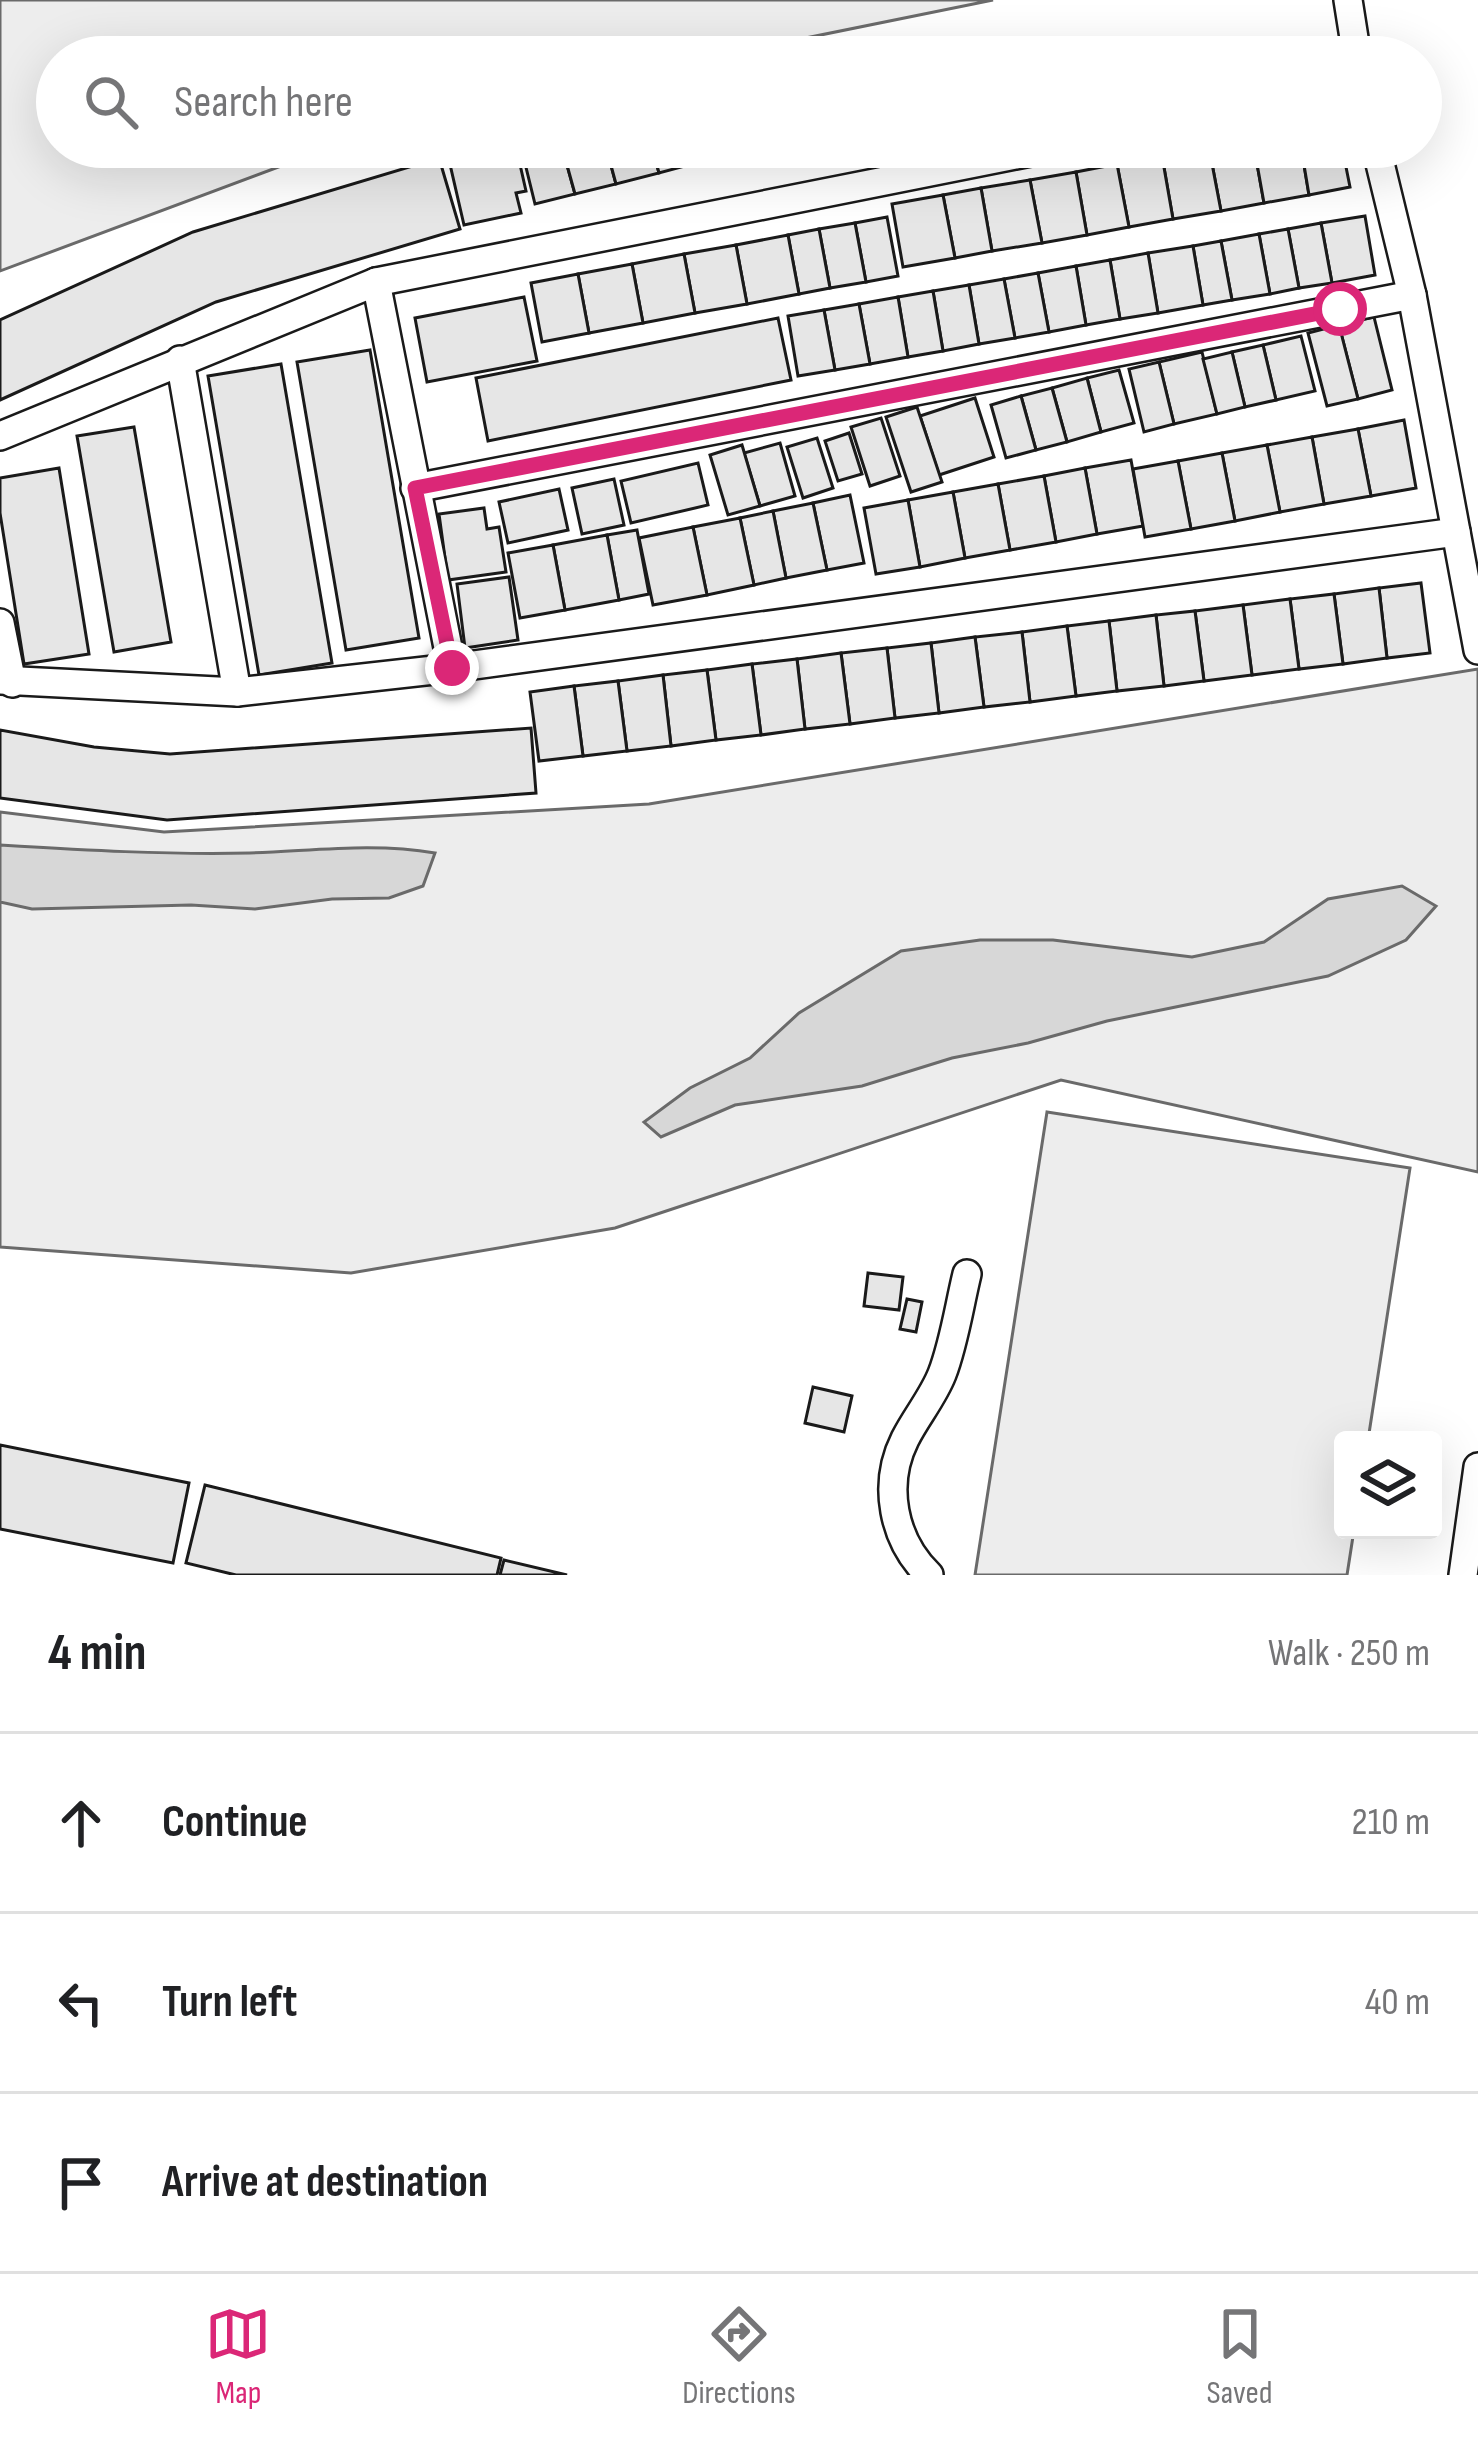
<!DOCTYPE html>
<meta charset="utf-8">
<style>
body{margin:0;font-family:"Sofia Sans Condensed",sans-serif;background:#f2f2f2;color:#202124}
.controls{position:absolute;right:36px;bottom:36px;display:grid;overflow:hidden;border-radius:12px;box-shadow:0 12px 48px #0002}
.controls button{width:108px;height:108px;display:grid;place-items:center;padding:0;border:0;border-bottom:3px solid #e0e0e0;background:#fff;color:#202124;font:60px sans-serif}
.stop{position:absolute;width:36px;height:36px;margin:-27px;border:9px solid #db2777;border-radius:50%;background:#fff}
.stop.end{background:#db2777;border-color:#fff;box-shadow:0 3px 12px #0008}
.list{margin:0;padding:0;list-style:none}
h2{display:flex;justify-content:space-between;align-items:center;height:156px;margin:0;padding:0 48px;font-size:51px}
h2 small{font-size:39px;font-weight:400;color:#757577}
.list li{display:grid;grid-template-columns:78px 1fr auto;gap:36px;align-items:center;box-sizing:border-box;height:180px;padding:0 48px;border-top:3px solid #e0e0e0}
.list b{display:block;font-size:45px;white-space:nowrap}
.list em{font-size:39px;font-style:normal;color:#757577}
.icon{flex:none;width:66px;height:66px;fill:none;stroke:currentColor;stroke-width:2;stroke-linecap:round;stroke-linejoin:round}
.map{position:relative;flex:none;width:1478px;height:1575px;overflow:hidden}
.search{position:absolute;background:#fff;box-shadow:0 12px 48px #0002;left:36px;right:36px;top:36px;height:132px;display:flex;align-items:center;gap:30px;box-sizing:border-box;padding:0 42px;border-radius:66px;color:#757577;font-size:45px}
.sheet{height:696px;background:#fff}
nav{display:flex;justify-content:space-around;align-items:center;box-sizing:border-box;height:168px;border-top:3px solid #e0e0e0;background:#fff;font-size:33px;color:#757577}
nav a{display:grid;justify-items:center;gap:6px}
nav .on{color:#db2777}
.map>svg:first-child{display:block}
.green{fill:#ededed;stroke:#6a6a6a;stroke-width:3}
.water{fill:#d7d7d7;stroke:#6a6a6a;stroke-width:3}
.building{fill:#e6e6e6;stroke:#1a1a1a;stroke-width:3}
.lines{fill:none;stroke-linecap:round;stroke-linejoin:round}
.street-casing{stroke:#1a1a1a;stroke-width:32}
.street{stroke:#fff;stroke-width:27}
.route{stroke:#db2777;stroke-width:15}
</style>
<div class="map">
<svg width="1478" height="1575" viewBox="0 0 1478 1575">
<rect width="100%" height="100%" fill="#fff"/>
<g class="green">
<path d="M0,0H993L712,57H57V147H332L0,271Z"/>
<path d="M1478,669V1172L1061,1080L615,1228L351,1273L0,1247V812L164,832L649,804Z"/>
<path d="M1047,1112L1410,1168L1368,1440H1343V1530H1354L1347,1575H975Z"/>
</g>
<g class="water">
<path d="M0,845C83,850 167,855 250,853C312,851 373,842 435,853L423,886L389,898L332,899L255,909L191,905L32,909L0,902Z"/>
<path d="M1402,886L1436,906L1406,940L1328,976L1107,1021L1028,1043L952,1058L862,1086L735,1105L661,1137L644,1122L690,1088L750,1058L799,1013L901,951L980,940H1053L1192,957L1264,942L1328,899Z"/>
</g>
<g class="building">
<path d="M446,147H516L526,191L516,193L521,213L464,225Z"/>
<path d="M521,147H562L575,194L535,204Z"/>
<path d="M562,147H606L616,184L575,194Z"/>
<path d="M606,147H652L659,173L616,184Z"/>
<path d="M652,147H696L700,162L659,173Z"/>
<path d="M696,147H743L744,151L700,162Z"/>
<path d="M1254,147L1264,203L1221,211L1209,148Z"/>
<path d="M1254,147H1301L1309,195L1264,203Z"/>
<path d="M1301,147H1342L1350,187L1309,195Z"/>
<path d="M1209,148L1221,211L1173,219L1162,156Z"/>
<path d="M1162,156L1173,219L1129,227L1117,164Z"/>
<path d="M439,158L460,229L216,302L0,400V320L193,232Z"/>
<path d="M1117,164L1129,227L1087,235L1076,172Z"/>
<path d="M1076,172L1087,235L1042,243L1030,180Z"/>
<path d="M1030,180L1042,243L992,251L981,188Z"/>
<path d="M981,188L992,251L955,258L943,195Z"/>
<path d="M943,195L955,258L903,267L892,204Z"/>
<path d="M1365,216L1375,275L1332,283L1321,223Z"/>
<path d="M887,217L898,276L866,282L855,223Z"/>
<path d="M855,223L866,282L830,288L819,229Z"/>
<path d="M1321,223L1332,283L1299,288L1288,229Z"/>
<path d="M819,229L830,288L799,294L788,235Z"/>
<path d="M1288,229L1299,288L1270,294L1259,234Z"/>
<path d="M1259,234L1270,294L1232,300L1221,241Z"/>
<path d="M788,235L799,294L747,304L736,245Z"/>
<path d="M1221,241L1232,300L1203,305L1193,246Z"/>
<path d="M736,245L747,304L695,313L684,254Z"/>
<path d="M1193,246L1203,305L1158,313L1148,253Z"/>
<path d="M1148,253L1158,313L1120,319L1110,260Z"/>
<path d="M684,254L695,313L643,323L632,264Z"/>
<path d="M1110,260L1120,319L1086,325L1076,266Z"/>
<path d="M632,264L643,323L589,333L578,274Z"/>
<path d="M1076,266L1086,325L1049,332L1038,273Z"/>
<path d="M1038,273L1049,332L1015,338L1004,279Z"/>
<path d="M578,274L589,333L542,342L531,283Z"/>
<path d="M1004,279L1015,338L979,344L969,285Z"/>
<path d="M969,285L979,344L943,351L933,291Z"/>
<path d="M933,291L943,351L908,357L898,297Z"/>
<path d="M524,297L537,361L427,382L415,318Z"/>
<path d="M898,297L908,357L870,364L859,304Z"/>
<path d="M859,304L870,364L835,370L824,310Z"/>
<path d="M824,310L835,370L798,376L788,316Z"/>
<path d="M1374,317L1392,390L1358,399L1339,325Z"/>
<path d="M778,318L791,380L488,441L476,378Z"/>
<path d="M1339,325L1358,399L1327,406L1308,333Z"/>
<path d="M1301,336L1315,391L1276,400L1263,345Z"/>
<path d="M1263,345L1276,400L1245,407L1232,352Z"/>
<path d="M370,350L419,638L346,650L297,362Z"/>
<path d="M1202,352L1217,414L1174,424L1159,362Z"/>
<path d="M1232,352L1245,407L1217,414L1203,359Z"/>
<path d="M1159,362L1174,424L1144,432L1129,369Z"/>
<path d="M281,364L332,663L259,675L208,376Z"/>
<path d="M1119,370L1134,423L1101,432L1087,378Z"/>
<path d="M1087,378L1101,432L1067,442L1052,388Z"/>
<path d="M1052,388L1067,442L1036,450L1021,396Z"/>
<path d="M1021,396L1036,450L1006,458L991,405Z"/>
<path d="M975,398L994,457L939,475L920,416Z"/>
<path d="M917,407L942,482L911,492L886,417Z"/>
<path d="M881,418L900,476L870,486L851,427Z"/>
<path d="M1404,420L1416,488L1371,496L1358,429Z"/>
<path d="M134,427L171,642L114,652L77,436Z"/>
<path d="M1358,429L1371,496L1324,504L1312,437Z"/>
<path d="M849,433L862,474L838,481L825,441Z"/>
<path d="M1312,437L1324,504L1280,512L1267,445Z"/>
<path d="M817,438L833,488L803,498L787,447Z"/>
<path d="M780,443L795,496L760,506L744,453Z"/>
<path d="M742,445L760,506L728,515L710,455Z"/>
<path d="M1267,445L1280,512L1235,521L1222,453Z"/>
<path d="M1222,453L1235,521L1191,529L1178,461Z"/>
<path d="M1131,460L1143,526L1097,534L1085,468Z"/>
<path d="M1178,461L1191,529L1145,537L1133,469Z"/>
<path d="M698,463L708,505L631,523L621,481Z"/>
<path d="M59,468L89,654L24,664L0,513V478Z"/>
<path d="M1085,468L1097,534L1056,542L1044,476Z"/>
<path d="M1044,476L1056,542L1010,550L998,484Z"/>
<path d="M614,479L624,525L582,534L572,488Z"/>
<path d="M998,484L1010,550L965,558L953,492Z"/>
<path d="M559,489L568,530L508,543L499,502Z"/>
<path d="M953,492L965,558L920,567L908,500Z"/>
<path d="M850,495L864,563L827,570L813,503Z"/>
<path d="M908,500L920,567L876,574L864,508Z"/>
<path d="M813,503L827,570L786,578L773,511Z"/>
<path d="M484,508L487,529L499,527L506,572L448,580L439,514Z"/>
<path d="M773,511L786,578L754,585L740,518Z"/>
<path d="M740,518L754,585L707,595L693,527Z"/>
<path d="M693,527L707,595L653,605L639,538Z"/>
<path d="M637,530L649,594L619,600L607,535Z"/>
<path d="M607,535L619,600L565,610L553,545Z"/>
<path d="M553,545L565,610L520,618L508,553Z"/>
<path d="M509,577L518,640L465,648L457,584Z"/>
<path d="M1421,583L1430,653L1387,658L1379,588Z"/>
<path d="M1379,588L1387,658L1343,664L1334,594Z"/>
<path d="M1334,594L1343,664L1299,669L1290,599Z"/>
<path d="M1290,599L1299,669L1252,675L1243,605Z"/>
<path d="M1243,605L1252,675L1204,681L1195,611Z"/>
<path d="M1195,611L1204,681L1164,686L1156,615Z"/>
<path d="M1156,615L1164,686L1117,691L1109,621Z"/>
<path d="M1109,621L1117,691L1076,696L1067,626Z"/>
<path d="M1067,626L1076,696L1030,702L1022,632Z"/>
<path d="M1022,632L1030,702L984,707L975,637Z"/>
<path d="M975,637L984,707L939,713L931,643Z"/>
<path d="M931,643L939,713L895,718L887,648Z"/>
<path d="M887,648L895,718L850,724L841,653Z"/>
<path d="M841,653L850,724L805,729L797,659Z"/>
<path d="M797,659L805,729L761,735L752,664Z"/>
<path d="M752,664L761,735L716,740L707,670Z"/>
<path d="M707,670L716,740L671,746L663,675Z"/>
<path d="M663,675L671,746L627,751L618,681Z"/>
<path d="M618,681L627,751L583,756L574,686Z"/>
<path d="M574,686L583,756L539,761L530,692Z"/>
<path d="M531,728L536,793L167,820L0,798V730L94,747L170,754Z"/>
<path d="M868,1273L903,1277L899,1310L864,1306Z"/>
<path d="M907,1299L922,1302L916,1332L900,1329Z"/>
<path d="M813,1387L852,1396L844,1432L805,1423Z"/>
<path d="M0,1445L189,1483L173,1563L0,1529Z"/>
<path d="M205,1485L501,1558L497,1575H236L186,1563Z"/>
<path d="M504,1560L567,1575H500Z"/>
</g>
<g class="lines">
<g class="street-casing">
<g id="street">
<path d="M1348,0L1357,57"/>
<path d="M1376,147L1412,295L1478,650"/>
<path d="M376,282L452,668"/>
<path d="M180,360L237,692"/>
<path d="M0,436L376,282L1056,147"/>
<path d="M415,488L1412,295"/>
<path d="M0,623L12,683"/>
<path d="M0,680L237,692L452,668L1456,532"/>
<path d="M929,1575C893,1540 882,1485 905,1439C916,1417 933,1397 942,1374C954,1343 959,1307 967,1274"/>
<path d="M1463,1575L1478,1467"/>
</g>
</g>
<use href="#street" class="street"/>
</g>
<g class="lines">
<path class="route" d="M452,668L415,488L1340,309"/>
</g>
</svg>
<div class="controls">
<button><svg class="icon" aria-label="layers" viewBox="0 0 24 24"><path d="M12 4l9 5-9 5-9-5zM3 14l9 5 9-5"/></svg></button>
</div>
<div class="stop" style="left:1340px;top:309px"></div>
<div class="stop end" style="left:452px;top:668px"></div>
<div class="search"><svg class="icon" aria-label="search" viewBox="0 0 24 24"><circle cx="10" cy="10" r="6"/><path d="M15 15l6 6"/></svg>Search here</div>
</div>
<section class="sheet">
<h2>4 min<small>Walk · 250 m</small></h2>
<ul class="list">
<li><svg class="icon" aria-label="ahead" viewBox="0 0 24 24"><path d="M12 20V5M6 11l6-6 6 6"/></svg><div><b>Continue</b></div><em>210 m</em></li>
<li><svg class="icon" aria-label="left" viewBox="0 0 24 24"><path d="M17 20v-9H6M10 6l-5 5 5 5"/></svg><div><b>Turn left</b></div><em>40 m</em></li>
<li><svg class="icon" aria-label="arrive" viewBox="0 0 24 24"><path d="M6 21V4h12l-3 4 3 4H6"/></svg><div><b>Arrive at destination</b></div></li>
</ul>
</section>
<nav>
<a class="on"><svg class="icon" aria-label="map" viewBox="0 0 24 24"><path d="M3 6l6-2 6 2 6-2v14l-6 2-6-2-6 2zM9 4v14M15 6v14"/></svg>Map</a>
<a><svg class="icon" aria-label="directions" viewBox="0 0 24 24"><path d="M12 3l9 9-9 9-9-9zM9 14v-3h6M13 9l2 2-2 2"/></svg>Directions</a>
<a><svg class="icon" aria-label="saved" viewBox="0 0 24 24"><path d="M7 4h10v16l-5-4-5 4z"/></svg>Saved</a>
</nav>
